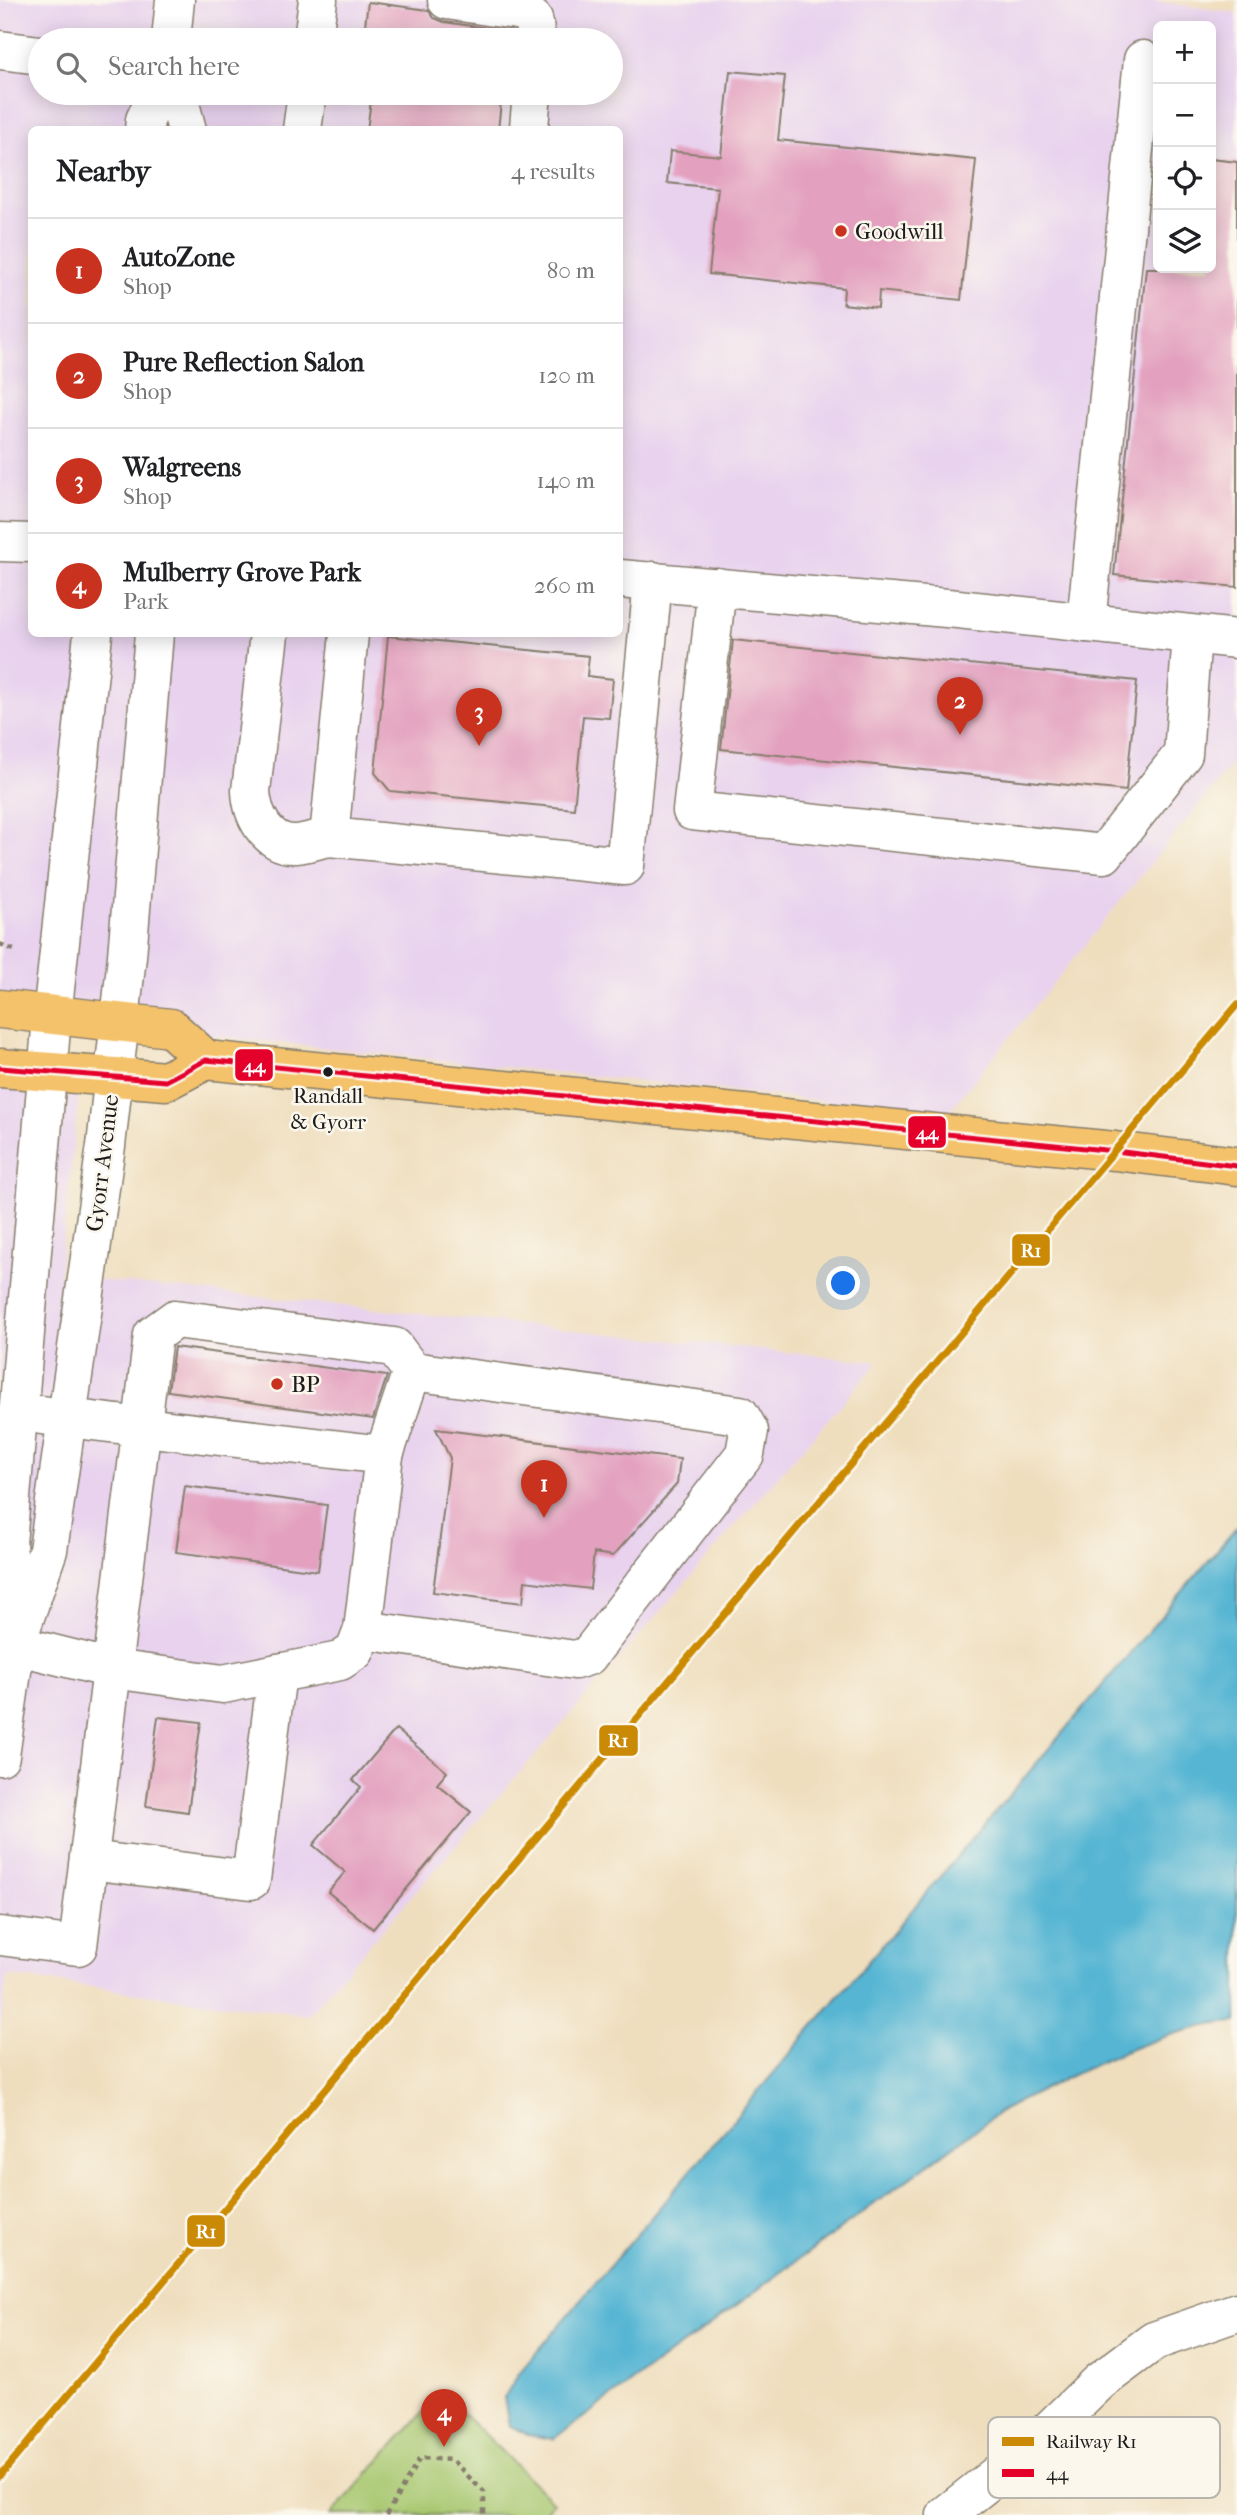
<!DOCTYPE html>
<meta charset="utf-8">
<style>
body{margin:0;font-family:"IM FELL French Canon",serif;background:#f6f6f6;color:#202124}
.controls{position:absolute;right:21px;top:21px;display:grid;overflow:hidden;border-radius:10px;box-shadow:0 4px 18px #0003}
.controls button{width:63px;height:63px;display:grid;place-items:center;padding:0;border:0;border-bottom:2px solid #e0e0e0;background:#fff;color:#202124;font:35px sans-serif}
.you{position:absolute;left:844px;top:1284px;width:24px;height:24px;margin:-18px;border:5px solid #fff;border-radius:50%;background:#1a73e8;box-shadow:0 0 0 10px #1a73e833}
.badge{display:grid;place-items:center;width:46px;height:46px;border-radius:50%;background:#c8321e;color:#fff;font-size:23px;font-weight:700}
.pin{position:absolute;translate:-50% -58px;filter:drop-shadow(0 2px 4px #0008)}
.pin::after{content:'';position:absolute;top:37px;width:24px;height:21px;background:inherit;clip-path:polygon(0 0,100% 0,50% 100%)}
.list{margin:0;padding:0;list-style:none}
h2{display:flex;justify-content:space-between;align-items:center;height:91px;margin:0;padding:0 28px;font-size:30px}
h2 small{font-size:23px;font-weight:400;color:#757577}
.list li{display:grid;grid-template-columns:46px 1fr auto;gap:21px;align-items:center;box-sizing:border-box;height:105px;padding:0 28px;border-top:2px solid #e0e0e0}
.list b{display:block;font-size:26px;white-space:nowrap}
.list p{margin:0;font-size:23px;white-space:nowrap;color:#757577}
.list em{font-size:23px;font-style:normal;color:#757577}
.icon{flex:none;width:38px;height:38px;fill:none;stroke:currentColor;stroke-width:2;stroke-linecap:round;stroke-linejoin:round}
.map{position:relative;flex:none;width:1237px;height:2515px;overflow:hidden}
.search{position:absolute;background:#fff;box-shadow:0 4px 18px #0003;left:28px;top:28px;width:595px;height:77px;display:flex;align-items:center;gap:18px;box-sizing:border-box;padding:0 24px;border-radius:38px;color:#757577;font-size:26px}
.panel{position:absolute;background:#fff;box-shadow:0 4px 18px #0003;left:28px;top:126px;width:595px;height:511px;border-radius:10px}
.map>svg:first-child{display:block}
.built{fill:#e8d2ee;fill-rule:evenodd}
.green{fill:#a7c76f;stroke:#627246;stroke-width:2}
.water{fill:#55b5d3;stroke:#386878;stroke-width:2}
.building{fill:#e3a1bf}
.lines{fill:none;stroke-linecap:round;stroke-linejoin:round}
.minor-casing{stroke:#867d6d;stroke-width:41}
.major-casing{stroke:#867d6d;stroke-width:41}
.path{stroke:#867d6d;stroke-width:4.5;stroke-dasharray:5 5;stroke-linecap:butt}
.minor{stroke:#fff;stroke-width:38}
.major{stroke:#f4c26a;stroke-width:38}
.bus-1-casing{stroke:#fbf7ec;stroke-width:10}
.bus-1{stroke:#e4002b;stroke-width:5}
.rail-1-casing{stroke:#fbf7ec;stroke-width:12}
.rail-1{stroke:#cb8a06;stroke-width:7}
.poi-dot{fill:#c8321e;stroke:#fbf7ec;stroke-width:2.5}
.bus-dot{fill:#1c1c1c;stroke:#fbf7ec;stroke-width:2.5}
.labels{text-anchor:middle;stroke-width:5;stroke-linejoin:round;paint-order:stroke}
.bus-label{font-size:21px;fill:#1c1c1c;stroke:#fbf7ec}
.poi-label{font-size:23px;fill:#1c1c1c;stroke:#fbf7ec;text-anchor:start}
.street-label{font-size:23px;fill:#1c1c1c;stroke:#fbf7ec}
.key{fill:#fbf7ec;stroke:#b8b5ae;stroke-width:2}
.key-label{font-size:19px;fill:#1c1c1c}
.line-badge{stroke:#fbf7ec;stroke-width:2.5}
.badge-label{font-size:19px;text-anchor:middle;font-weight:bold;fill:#fff}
</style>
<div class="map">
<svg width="1237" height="2515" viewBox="0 0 1237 2515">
<rect width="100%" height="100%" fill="#fbf7ec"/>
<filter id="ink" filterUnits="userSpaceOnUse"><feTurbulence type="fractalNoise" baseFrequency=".0143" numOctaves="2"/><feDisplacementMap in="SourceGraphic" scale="14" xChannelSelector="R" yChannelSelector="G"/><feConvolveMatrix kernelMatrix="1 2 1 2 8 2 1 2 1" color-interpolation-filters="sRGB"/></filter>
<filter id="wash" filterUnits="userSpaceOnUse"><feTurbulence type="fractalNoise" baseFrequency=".00686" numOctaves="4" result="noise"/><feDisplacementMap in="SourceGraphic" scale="28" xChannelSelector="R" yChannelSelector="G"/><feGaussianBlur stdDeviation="1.57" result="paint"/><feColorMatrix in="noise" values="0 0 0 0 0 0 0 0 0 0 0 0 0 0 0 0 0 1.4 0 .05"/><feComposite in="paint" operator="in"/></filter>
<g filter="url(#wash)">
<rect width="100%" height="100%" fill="#efdebe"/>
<g class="built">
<path d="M0,0H1148L1237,13V758L947,1114L0,1013ZM1158,26H1211V268H1158ZM40,40H611V93H40ZM32,130H620V634H32Z"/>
<path d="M0,1058L82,1067L59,1276L878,1362L308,2015L7,1976L0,2033Z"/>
</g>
<path class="green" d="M441,2392L553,2502L543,2515H331Z"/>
<path class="water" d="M1237,1527V2022C1162,2026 1067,2077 1001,2111L554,2439L528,2435L509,2425L504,2398L519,2373Z"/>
<g id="blocks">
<g class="building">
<path d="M368,2L428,10L434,18L444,22L513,32L515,40H363Z"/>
<path d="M730,71L785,76L778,140L976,160L961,300L879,291L878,308L843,304L844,288L709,274L718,188L667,183L670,151L721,156Z"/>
<path d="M372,93H502L498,130H367Z"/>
<path d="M1211,159L1237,162V587L1114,575L1146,268H1211Z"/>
<path d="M388,636L589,656L587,676L613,679L609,718L583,716L574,809L390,791L375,773Z"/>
<path d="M733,640L1137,681L1126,791L721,749Z"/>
<path d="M174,1347L387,1376L373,1419L168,1391Z"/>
<path d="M436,1429L680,1459L677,1484L613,1556L594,1553L590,1589L525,1581L523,1603L433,1592L450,1458Z"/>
<path d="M185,1486L327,1505L318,1571L176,1552Z"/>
<path d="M158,1717L201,1722L188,1812L146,1806Z"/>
<path d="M396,1729L447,1772L437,1784L471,1812L373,1929L328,1892L345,1872L313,1845L361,1787L353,1780Z"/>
</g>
</g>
</g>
<g filter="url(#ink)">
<use href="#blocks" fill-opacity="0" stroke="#867d6d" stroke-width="2"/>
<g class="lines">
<g class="minor-casing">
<g id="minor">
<path d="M447,0L523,11L533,19L537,40"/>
<path d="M171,40L175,0"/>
<path d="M313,40L318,0"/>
<path d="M0,50L40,55"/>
<path d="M177,93L187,130"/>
<path d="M529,127L532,93"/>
<path d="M144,130L145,120L158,93"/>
<path d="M302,130L307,93"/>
<path d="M0,542L32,543"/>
<path d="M620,579L958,609L1237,639"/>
<path d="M717,587L692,811L1104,854L1183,754L1192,635"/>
<path d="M1086,623L1143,60"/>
<path d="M269,634L251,791C252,814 267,846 296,844C307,843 318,839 329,837"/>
<path d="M349,634L329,837L625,866L653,581"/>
<path d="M384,1455L412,1371"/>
<path d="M15,1631L7,1544L52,1017L93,634"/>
<path d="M0,1641L112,1669L223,1684L340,1661L355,1651L363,1630L384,1455L41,1415"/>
<path d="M0,1756L16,1643L48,1550L106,1146L127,956L154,634"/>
<path d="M89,1860L251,1880L277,1673"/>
<path d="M0,1936L78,1946L153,1335L175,1319L394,1347L412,1371L740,1415L749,1431L745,1454L588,1656L575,1660L363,1630"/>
<path d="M946,2515L1033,2446L1099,2382L1154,2341L1237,2312"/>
</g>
</g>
<g class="major-casing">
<g id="major">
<path d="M0,1009L171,1028L206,1060"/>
<path d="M0,1068L166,1081L206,1060L1115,1151L1237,1166"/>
</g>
</g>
<g class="path">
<path d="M0,944L16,951"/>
<path d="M386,2515L420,2458L452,2460L484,2492V2515"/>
</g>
<use href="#minor" class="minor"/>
<use href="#major" class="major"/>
<g class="bus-1-casing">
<path id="bus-1" d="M0,1068L166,1081L206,1060L1115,1151L1237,1166"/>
</g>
<use href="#bus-1" class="bus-1"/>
<g class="rail-1-casing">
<path id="rail-1" d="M0,2476L1237,1005"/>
</g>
<use href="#rail-1" class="rail-1"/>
</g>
</g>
<g class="poi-dot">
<circle cx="841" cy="231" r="7"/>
<circle cx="277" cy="1384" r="7"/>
</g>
<circle class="bus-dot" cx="328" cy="1072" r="6"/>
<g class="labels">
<g class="bus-label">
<text x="328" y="1103">Randall<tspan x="328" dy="26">&amp; Gyorr</tspan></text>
</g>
<g class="poi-label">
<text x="855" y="239">Goodwill</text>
<text x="291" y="1392">BP</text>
</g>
<g class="street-label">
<text transform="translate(102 1163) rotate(-83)" y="8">Gyorr Avenue</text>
</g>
</g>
<rect x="988" y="2417" width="232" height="81" rx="10" class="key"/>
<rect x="1002" y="2437" width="32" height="9" fill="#cb8a06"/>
<rect x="1002" y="2469" width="32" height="8" fill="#e4002b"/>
<g class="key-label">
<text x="1046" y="2448">Railway R1</text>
<text x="1046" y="2480">44</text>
</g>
<g class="line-badge">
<rect x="234" y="1048" width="40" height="34" rx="7" fill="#e4002b"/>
<rect x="907" y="1115" width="40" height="34" rx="7" fill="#e4002b"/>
<rect x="1011" y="1233" width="40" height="34" rx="7" fill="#cb8a06"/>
<rect x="598" y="1724" width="41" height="33" rx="7" fill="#cb8a06"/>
<rect x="186" y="2214" width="40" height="34" rx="7" fill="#cb8a06"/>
</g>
<g class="badge-label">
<text x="254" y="1072">44</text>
<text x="927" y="1139">44</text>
<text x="1031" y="1257">R1</text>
<text x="618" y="1747">R1</text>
<text x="206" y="2238">R1</text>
</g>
</svg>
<div class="controls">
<button>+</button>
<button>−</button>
<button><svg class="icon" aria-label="locate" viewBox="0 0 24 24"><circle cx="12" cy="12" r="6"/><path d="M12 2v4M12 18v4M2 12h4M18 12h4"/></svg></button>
<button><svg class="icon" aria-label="layers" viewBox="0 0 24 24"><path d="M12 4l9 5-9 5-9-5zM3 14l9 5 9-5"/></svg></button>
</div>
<div class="you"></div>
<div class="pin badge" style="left:544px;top:1518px">1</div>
<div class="pin badge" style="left:960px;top:735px">2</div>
<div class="pin badge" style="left:479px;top:746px">3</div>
<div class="pin badge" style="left:444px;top:2447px">4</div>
<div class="search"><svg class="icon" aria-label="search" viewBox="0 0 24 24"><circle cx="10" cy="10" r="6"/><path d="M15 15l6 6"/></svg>Search here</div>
<section class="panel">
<h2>Nearby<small>4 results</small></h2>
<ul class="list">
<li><span class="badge">1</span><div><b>AutoZone</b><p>Shop</p></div><em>80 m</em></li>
<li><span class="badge">2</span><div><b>Pure Reflection Salon</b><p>Shop</p></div><em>120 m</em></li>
<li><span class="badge">3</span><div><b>Walgreens</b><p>Shop</p></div><em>140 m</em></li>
<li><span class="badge">4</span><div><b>Mulberry Grove Park</b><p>Park</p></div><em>260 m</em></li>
</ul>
</section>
</div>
